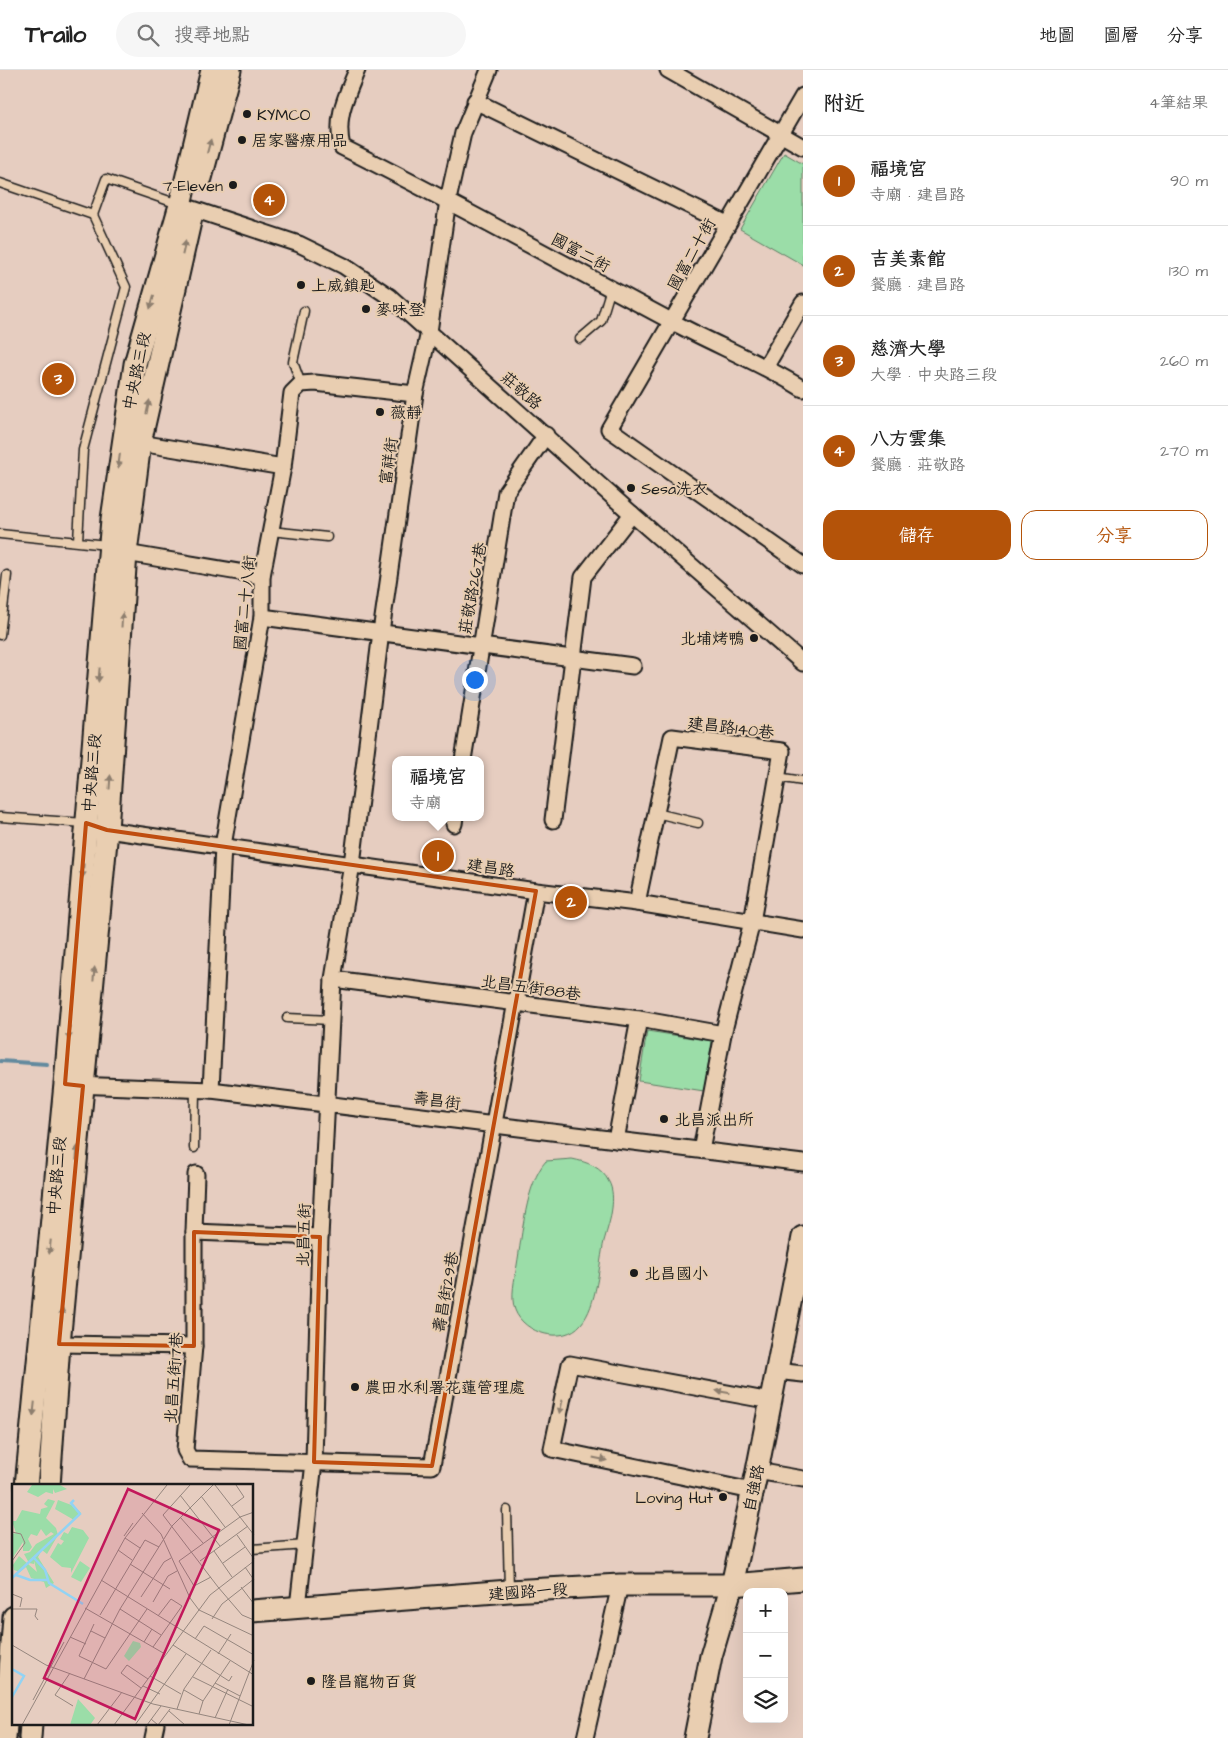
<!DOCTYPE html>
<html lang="zh-TW">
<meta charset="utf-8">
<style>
body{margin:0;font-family:"Architects Daughter","LXGW WenKai TC",sans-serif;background:#f6f6f6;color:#222}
.controls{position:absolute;right:15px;bottom:15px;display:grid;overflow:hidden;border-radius:10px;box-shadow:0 5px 20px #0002}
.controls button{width:45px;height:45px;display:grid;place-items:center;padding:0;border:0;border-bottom:1px solid #e0e0e0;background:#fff;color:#222;font:25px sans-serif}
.you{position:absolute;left:474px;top:609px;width:18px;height:18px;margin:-12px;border:4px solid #fff;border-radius:50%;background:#1a73e8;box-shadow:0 0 0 8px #1a73e833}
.badge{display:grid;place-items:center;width:32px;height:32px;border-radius:50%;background:#b45309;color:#fff;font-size:16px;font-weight:700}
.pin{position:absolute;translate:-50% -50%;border:2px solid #fff;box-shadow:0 1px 5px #0006}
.popup{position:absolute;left:392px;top:686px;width:92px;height:65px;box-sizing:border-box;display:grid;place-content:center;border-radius:10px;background:#fff;filter:drop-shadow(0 1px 4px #0005);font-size:16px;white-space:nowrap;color:#767676}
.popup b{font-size:19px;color:#222}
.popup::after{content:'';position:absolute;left:50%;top:100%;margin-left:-10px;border:10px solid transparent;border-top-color:#fff}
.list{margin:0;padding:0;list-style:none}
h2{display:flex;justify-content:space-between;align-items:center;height:65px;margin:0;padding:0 20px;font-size:21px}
h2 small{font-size:16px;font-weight:400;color:#767676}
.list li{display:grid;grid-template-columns:32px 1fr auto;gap:15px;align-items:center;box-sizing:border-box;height:90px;padding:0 20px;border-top:1px solid #e0e0e0}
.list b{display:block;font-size:19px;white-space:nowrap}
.list p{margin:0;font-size:16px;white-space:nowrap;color:#767676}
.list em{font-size:16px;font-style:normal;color:#767676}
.actions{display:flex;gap:10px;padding:15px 20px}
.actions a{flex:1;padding:11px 0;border:1px solid #b45309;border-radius:15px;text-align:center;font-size:18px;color:#b45309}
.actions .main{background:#b45309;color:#fff}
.icon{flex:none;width:28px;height:28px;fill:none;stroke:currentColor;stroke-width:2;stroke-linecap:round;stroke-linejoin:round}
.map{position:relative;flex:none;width:803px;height:1668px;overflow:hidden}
header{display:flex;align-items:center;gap:30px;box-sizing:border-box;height:70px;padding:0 25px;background:#fff;border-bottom:1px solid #e0e0e0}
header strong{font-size:24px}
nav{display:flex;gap:28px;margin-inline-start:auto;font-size:18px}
.search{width:350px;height:45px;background:#f6f6f6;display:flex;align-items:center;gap:12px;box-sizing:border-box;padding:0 18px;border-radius:28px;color:#767676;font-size:19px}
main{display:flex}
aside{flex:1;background:#fff}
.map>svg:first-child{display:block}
.green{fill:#9bdda8;stroke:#5c7c62}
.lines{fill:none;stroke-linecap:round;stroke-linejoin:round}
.stream{stroke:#638a9e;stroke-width:4}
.lane-casing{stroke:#1c1c1c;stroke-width:11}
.street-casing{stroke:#1c1c1c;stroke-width:19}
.secondary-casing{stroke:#1c1c1c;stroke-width:25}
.lane{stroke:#e9ceb1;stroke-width:8}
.street{stroke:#e9ceb1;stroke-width:15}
.secondary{stroke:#e9ceb1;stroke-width:21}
.oneway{fill:#8d7e6e}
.marked{fill:none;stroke:#bf4d0f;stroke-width:4;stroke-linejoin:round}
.poi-dot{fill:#1c1c1c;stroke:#e9ceb1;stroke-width:2}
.labels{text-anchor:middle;stroke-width:4;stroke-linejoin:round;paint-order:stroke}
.poi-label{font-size:16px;fill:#1c1c1c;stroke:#e9ceb1;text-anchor:start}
.street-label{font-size:16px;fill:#1c1c1c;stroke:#e9ceb1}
.inset-river{fill:none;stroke:#92d3f4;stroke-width:2.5}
.inset-road{fill:none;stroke:#95867e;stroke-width:1}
.view{fill:#c2185b;fill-opacity:0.15;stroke:#c2185b;stroke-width:2.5}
.inset-edge{fill:none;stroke:#1c1c1c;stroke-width:2.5}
</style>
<header>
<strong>Trailo</strong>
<div class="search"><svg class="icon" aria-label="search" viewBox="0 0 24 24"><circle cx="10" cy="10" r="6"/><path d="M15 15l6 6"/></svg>搜尋地點</div>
<nav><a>地圖</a><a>圖層</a><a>分享</a></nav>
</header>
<main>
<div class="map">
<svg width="803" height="1668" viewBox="0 0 803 1668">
<rect width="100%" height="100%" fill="#e6cdc0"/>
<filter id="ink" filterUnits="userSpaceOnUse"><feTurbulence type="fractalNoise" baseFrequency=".02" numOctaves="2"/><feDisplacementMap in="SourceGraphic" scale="10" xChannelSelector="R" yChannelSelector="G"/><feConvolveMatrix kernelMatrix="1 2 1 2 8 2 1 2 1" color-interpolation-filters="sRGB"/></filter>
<g filter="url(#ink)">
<g class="green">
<path d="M784,83L803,94V195L740,159Z"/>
<path d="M647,961L712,971L704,1021L639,1011Z"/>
<path d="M572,1089C587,1092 602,1097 609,1112C613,1119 613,1130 612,1138C611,1149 607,1160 604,1171C599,1194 597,1236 581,1254C564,1275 524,1264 515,1240C510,1227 515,1208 517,1195C522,1166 526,1113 546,1091Z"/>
</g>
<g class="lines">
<path class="stream" d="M0,991L47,994"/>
<g class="lane-casing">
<g id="lane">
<path d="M0,113L93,145L106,109L178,134"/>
<path d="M580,269L601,251L611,218"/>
<path d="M301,314L293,292L304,241"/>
<path d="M271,461L327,467"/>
<path d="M0,464L107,475"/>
<path d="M78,471L83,380L126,217L93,145"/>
<path d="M0,565L7,505"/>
<path d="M777,707L803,711"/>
<path d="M656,743L698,753"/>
<path d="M0,747L85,753"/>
<path d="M287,948L331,950"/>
<path d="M194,1078L195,1020"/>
<path d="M507,1440L509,1519"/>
<path d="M252,1479L306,1475"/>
</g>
</g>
<g class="street-casing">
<g id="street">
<path d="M357,0C346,27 335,47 342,77C453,132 562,193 671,251C715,275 760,292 803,319"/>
<path d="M668,0L803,77"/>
<path d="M803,26L609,359L803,495"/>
<path d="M475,31L727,154"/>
<path d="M184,136L299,174L344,196L390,227L632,444L803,593"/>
<path d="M766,296L803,233"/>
<path d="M140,373L283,397"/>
<path d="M126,483L262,506"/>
<path d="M262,547L633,596"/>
<path d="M463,690L506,422L546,365"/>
<path d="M553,750L583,507L632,444"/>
<path d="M454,754L455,747"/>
<path d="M97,757L107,760L536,821L637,833L803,860"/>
<path d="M637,833L672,667L782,681L752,852L723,964L701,1080"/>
<path d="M333,909L639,949L723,964"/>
<path d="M74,1015L211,1020L803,1093"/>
<path d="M211,1020L223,776L262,547V506L283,397L292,323L301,314L315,313L415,324"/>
<path d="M616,1070L639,949"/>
<path d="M196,1104L194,1162V1276L185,1380L190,1389L432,1396L536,821"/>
<path d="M194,1162L320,1167"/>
<path d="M59,1274L194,1276"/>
<path d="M776,1301L803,1304"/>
<path d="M757,1401L803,1409"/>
<path d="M752,1421L552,1379L570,1294L771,1331"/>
<path d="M298,1537L314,1392L320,1167L333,909L352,794L381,562L415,324L429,262L448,130L463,63L489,0"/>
<path d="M153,1668L156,1654"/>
<path d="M585,1668L620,1515"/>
</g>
</g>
<g class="secondary-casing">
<g id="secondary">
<path d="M201,108L230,0"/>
<path d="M26,1416L65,1014L112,449L135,294L180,135L212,0"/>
<path d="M49,1416L59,1274L107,760L126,483L140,373L192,143"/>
<path d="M252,1541L509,1521L620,1515H732L803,1509"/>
<path d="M5,1668L14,1547"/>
<path d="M30,1668L31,1654"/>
<path d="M695,1668L711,1586L732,1515L757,1401L803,1167"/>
</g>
</g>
<use href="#lane" class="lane"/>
<use href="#street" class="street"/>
<use href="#secondary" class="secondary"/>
</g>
<defs><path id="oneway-solid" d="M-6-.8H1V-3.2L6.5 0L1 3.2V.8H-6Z" transform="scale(1.25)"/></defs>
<g class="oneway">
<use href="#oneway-solid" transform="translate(209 76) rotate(-75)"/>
<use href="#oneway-solid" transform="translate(184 178) rotate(-77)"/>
<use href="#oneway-solid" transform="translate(152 232) rotate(106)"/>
<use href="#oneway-solid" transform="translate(148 337) rotate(-77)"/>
<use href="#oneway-solid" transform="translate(119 391) rotate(97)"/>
<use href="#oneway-solid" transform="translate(122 550) rotate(-86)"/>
<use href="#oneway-solid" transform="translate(99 605) rotate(95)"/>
<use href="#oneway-solid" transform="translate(110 712) rotate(-86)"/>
<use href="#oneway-solid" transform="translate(83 801) rotate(95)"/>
<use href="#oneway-solid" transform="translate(94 904) rotate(-85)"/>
<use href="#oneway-solid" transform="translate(69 963) rotate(95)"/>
<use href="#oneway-solid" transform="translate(77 1083) rotate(-85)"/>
<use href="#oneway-solid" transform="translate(50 1177) rotate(96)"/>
<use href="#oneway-solid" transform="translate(62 1245) rotate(-85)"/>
<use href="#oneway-solid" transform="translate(723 1322) rotate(-170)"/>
<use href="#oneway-solid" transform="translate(561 1337) rotate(102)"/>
<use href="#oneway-solid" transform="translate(34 1339) rotate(96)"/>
<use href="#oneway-solid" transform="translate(600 1389) rotate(12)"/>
</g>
</g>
<path class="marked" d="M86,753L107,760L536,821L432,1396L314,1392L320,1167L194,1162V1276L59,1274L83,1016L65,1014Z"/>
<g class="poi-dot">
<circle cx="247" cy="44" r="5"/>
<circle cx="242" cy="70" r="5"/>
<circle cx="233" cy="115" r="5"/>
<circle cx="301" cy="215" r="5"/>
<circle cx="366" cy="239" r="5"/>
<circle cx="380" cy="342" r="5"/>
<circle cx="631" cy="418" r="5"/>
<circle cx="754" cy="568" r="5"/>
<circle cx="664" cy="1049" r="5"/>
<circle cx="634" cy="1203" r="5"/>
<circle cx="355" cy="1317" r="5"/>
<circle cx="723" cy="1427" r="5"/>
<circle cx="311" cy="1611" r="5"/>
</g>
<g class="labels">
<g class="poi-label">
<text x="257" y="50">KYMCO</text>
<text x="252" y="76">居家醫療用品</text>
<text x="223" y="121" text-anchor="end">7-Eleven</text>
<text x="311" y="221">上威鎖匙</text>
<text x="376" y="245">麥味登</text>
<text x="390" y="348">薇靜</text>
<text x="641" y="424">Sesa洗衣</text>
<text x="744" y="574" text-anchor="end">北埔烤鴨</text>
<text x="674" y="1055">北昌派出所</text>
<text x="644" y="1209">北昌國小</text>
<text x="365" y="1323">農田水利署花蓮管理處</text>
<text x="713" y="1433" text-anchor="end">Loving Hut</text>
<text x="321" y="1617">隆昌寵物百貨</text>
</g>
<g class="street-label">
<text transform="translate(581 182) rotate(28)" y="6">國富二街</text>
<text transform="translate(691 184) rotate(-61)" y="6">國富二十街</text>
<text transform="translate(136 301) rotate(-78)" y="6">中央路三段</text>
<text transform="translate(522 320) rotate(41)" y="6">莊敬路</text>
<text transform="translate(388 391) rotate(-82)" y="6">富祥街</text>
<text transform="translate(472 518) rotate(-80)" y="6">莊敬路267巷</text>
<text transform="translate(244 533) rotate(-84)" y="6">國富二十八街</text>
<text transform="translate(731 657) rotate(7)" y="6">建昌路140巷</text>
<text transform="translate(91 703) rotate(-85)" y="6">中央路三段</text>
<text transform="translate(491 797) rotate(9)" y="6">建昌路</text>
<text transform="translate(531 917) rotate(8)" y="6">北昌五街88巷</text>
<text transform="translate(437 1030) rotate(7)" y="6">壽昌街</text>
<text transform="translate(56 1106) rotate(-85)" y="6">中央路三段</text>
<text transform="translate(303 1165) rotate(-88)" y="6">北昌五街</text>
<text transform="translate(445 1222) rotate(-80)" y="6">壽昌街29巷</text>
<text transform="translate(173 1308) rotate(-86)" y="6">北昌五街17巷</text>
<text transform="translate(753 1418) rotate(-78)" y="6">自強路</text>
<text transform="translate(528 1521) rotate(-4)" y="6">建國路一段</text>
</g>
</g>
<g transform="translate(12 1414)">
<rect width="241" height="241" fill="#e6cdc0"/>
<path d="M20,1H48L55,5L43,9L41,5V10L34,8L26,13L15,8ZM36,15L43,17L34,34L44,44L46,51L35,70L30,66L26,73L42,99L34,104L32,98L19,94L14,83L8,88L2,86L1,81L7,72L25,88L22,77V80L17,79L12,70L18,68L24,60L42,50L39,48L34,52L29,45L25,52L19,50L16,55L20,63L17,67H11V58L0,75V50L4,49L0,37H4L10,26L28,30L29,25L36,23L32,20ZM46,16L62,22L69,29L62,36L43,25ZM60,43L71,46L77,54L59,89V84L50,83L38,73L46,59L49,61L52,57L48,55L52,48L56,50ZM68,77L78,84L69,98L59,93ZM121,157L128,159L129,163L117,177L112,172ZM66,215L83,234L78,241H58Z" fill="#9bdda8"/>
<path class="inset-river" d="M22,74L33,86L37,99L71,120M4,91L18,96H36M0,94L68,30L59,19L62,16M0,185L12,192L0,213"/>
<path class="inset-road" d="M178,1L151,31L206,103L230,131L242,136M203,1L242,51M168,11L208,62M189,12L213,43M220,22L232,13L224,1M130,29L149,50L178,114L187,126L242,152M168,33L191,59M0,48L9,50L13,59L0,77M225,51L242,75M112,52L121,39M113,54L128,64M106,66L120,76M202,67L220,93M188,77L236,42M211,79L233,63M118,80L158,105M233,83L242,96M199,93L182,102L167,77L228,33L242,28M89,96L242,191M229,103L242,120M0,110L10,114L8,123M129,113L152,78L159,74M141,118L156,92L165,87M73,124L153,170M0,125H25L23,132L26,136M108,125L149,151M88,131L133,56L147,63M200,135L210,120L242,95M82,140L67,172L94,185L135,125M79,147L93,154M58,153L74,160M183,155L192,142L242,171M132,158L140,145M0,161L34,181L141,220L237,241M161,161L217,197L220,192M141,163L170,122L159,115L146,132M206,170L219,150M58,189L43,211L61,222M138,192L169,210M181,193L242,223M72,195L108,125L160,42L201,1M203,199L228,212M131,202L148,210M129,204L109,189L115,181L136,195M172,206L191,217M21,216L52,158M165,225L172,205L199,166M157,227L173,241M187,230L191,217L218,177M203,234L216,205M139,235L146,241L158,225M10,241L113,54L155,1M85,241L110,208M102,241L198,111L242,77M123,241L174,170M135,241L149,222M217,241L242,176"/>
<path class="view" d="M116,5L207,46L123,235L32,194Z"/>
<rect width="241" height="241" class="inset-edge"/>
</g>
</svg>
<div class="controls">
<button>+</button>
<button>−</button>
<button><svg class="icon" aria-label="layers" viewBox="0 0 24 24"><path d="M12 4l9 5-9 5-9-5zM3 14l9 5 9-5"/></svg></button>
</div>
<div class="you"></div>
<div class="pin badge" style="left:438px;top:786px">1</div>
<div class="popup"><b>福境宮</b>寺廟</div>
<div class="pin badge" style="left:571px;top:832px">2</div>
<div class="pin badge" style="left:58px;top:309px">3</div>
<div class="pin badge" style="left:269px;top:130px">4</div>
</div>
<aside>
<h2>附近<small>4筆結果</small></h2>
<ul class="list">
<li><span class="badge">1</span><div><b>福境宮</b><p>寺廟 · 建昌路</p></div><em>90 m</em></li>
<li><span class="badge">2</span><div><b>吉美素館</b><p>餐廳 · 建昌路</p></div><em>130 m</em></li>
<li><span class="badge">3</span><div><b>慈濟大學</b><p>大學 · 中央路三段</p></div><em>260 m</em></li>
<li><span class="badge">4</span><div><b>八方雲集</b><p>餐廳 · 莊敬路</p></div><em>270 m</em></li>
</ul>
<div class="actions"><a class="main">儲存</a><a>分享</a></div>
</aside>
</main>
